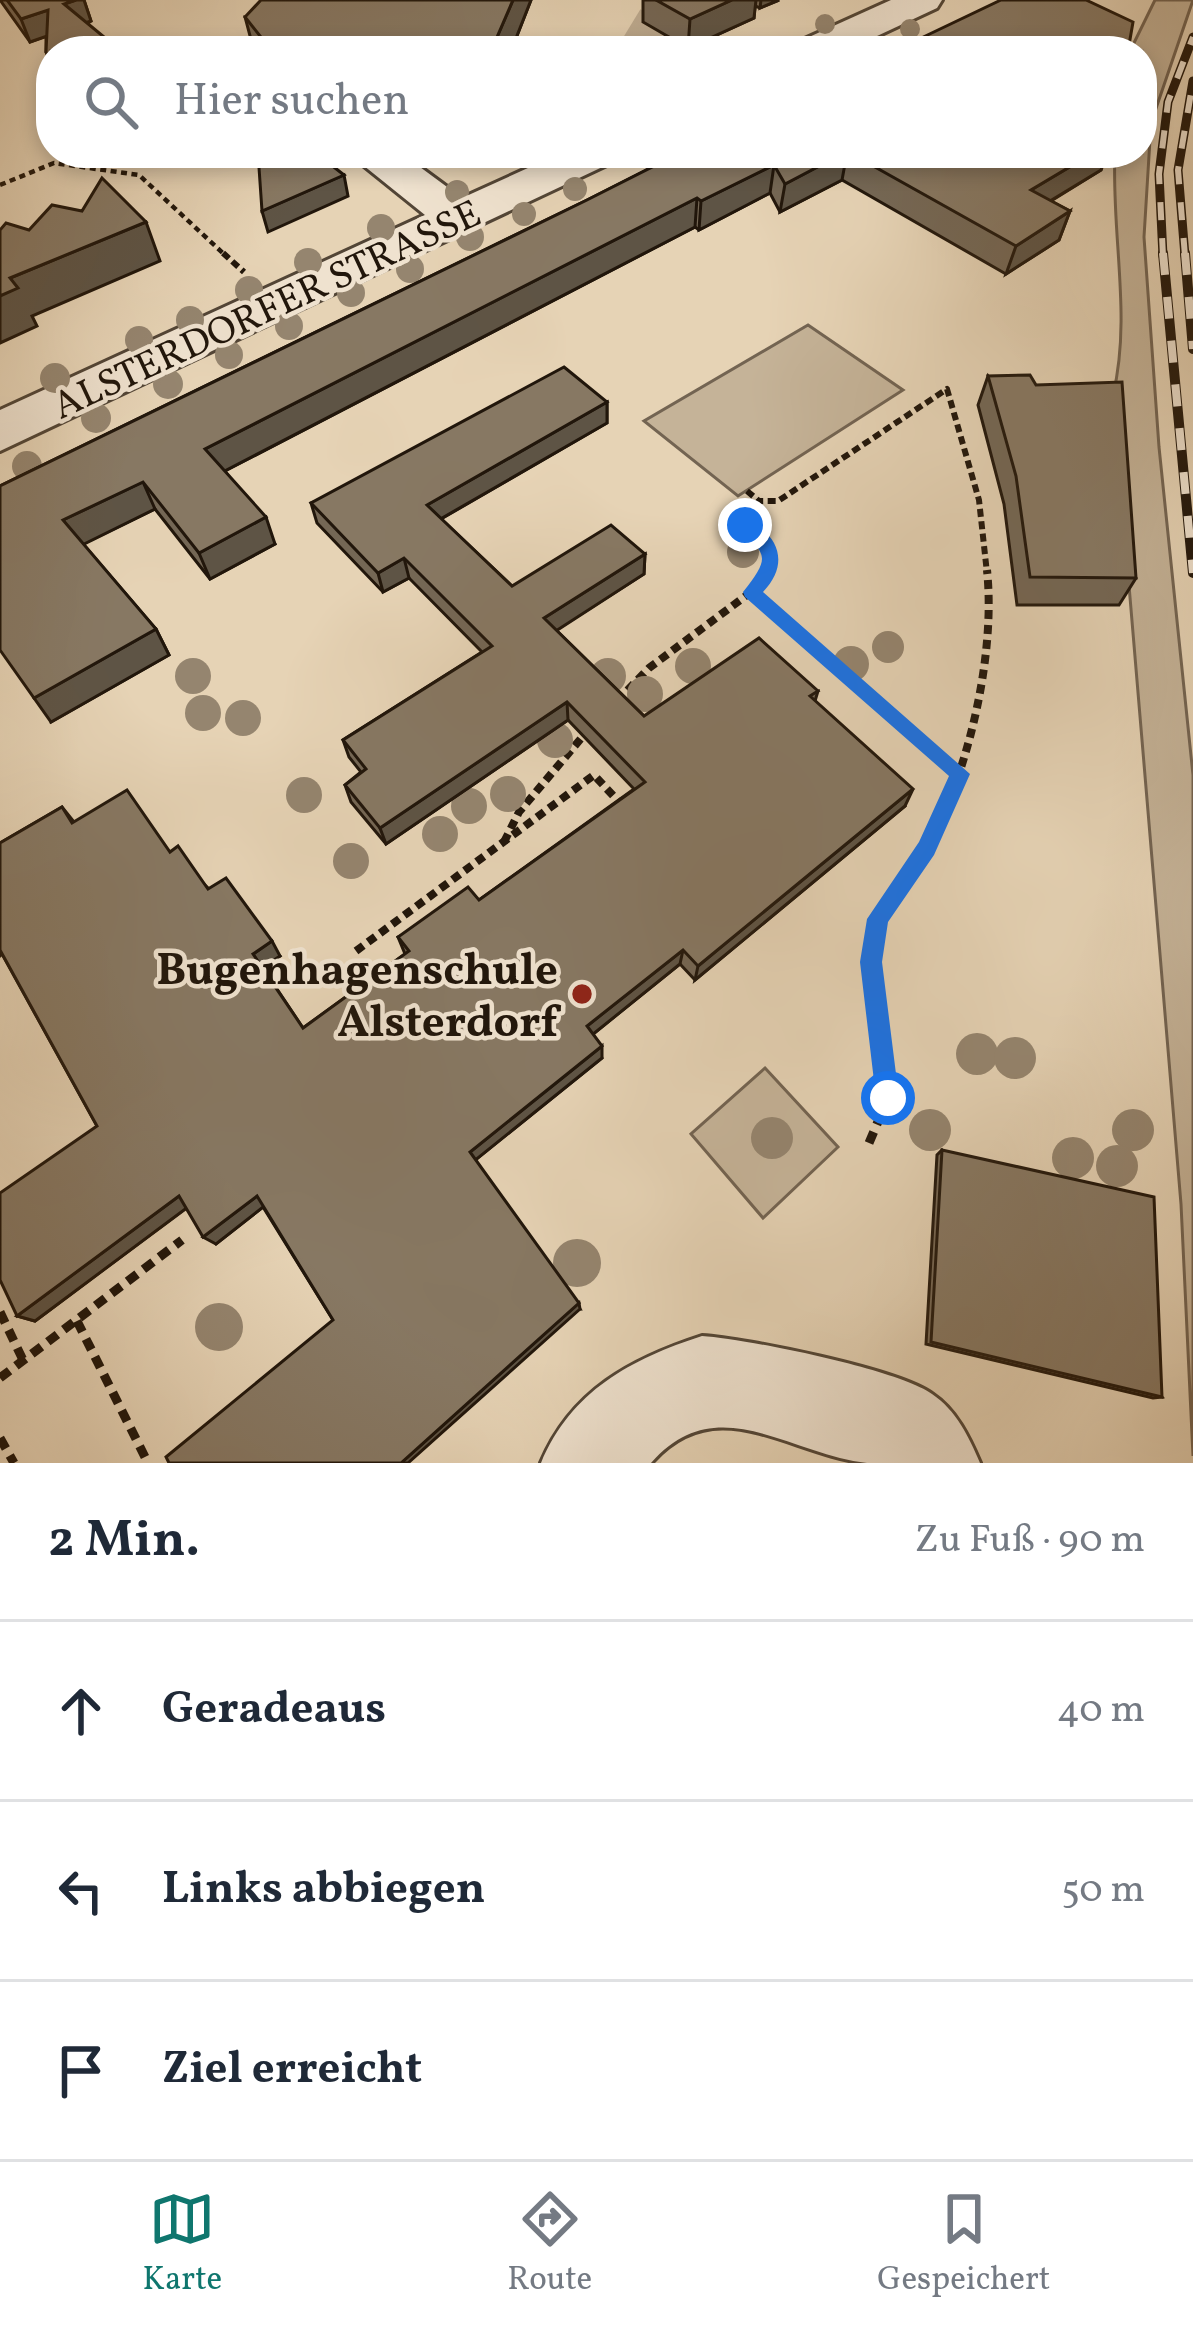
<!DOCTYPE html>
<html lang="de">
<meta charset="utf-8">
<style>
body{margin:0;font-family:Vollkorn,serif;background:#f2f2f3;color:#1f2937}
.stop{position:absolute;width:36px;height:36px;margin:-27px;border:9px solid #1a73e8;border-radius:50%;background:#fff}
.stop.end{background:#1a73e8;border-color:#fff;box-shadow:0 3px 12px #0008}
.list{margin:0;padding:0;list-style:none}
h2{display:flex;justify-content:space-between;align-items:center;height:156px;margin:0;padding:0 48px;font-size:51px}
h2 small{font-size:39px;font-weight:400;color:#747a83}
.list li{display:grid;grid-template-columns:78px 1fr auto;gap:36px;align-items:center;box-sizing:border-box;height:180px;padding:0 48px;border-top:3px solid #e0e1e3}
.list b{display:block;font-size:45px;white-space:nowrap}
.list em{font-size:39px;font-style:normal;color:#747a83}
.icon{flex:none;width:66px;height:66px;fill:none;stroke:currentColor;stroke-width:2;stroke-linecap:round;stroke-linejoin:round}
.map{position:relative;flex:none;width:1193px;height:1463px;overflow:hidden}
.search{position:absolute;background:#fff;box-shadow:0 6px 18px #0003;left:36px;right:36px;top:36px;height:132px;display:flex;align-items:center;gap:30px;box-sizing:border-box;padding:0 42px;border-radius:48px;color:#747a83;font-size:45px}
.sheet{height:696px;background:#fff}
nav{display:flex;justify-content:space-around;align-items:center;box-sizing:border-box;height:168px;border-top:3px solid #e0e1e3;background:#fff;font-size:33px;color:#747a83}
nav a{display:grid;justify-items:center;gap:6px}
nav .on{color:#0f766e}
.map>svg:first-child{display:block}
.green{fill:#c5b398;stroke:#736452;stroke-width:3}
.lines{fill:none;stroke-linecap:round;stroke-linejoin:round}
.minor-tunnel{stroke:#bfad93;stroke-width:44;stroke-dasharray:44 21;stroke-linecap:butt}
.minor-casing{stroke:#524536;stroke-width:6}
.path-far3{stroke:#21160b;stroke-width:4.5;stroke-dasharray:6 4.5;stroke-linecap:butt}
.path-far2{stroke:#21160b;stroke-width:6;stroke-dasharray:8 4.5;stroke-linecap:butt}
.path-far1{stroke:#21160b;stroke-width:8;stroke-dasharray:9 6;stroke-linecap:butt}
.path{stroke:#21160b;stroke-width:9;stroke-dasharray:12 8;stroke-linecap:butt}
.minor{fill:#efe2cf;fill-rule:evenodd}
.rail-far1-casing{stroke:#21160b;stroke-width:9}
.rail-casing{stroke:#21160b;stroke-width:10}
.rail-far1{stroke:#efe2cf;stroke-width:6;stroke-dasharray:18;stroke-linecap:butt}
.rail{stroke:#efe2cf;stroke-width:8;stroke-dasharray:22;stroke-linecap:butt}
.tree{fill:#95856f}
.wall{fill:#746755;stroke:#21160b;stroke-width:3}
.shaded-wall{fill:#5e5445;stroke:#21160b;stroke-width:3}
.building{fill:#877863;stroke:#21160b;stroke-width:3}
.route{fill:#1a73e8}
.poi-dot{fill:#8f2418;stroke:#efe2cf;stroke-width:4.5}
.labels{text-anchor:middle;stroke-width:9;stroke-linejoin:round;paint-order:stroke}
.far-street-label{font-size:39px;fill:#21160b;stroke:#efe2cf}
.poi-label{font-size:45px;font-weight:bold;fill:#21160b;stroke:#efe2cf;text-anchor:end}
</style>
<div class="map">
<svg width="1193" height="1463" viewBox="0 0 1193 1463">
<rect width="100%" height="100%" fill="#e6d3b5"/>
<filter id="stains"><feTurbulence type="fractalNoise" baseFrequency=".00167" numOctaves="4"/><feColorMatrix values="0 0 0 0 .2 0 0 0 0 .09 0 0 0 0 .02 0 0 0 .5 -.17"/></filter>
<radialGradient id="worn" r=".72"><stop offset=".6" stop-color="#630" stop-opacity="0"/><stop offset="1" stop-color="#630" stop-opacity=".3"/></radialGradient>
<g class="green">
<path d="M1155,0H1193L1151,123L1144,237L1159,447L1193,775V1456L1181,1204L1113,395C1132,317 1111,233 1115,153H1142V51H1130Z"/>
<path d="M808,325L903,390L738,496L644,421Z"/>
<path d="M765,1068L838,1147L763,1218L691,1134Z"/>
</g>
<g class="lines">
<path class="minor-tunnel" d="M629,28L667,51"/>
<g class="minor-casing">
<g id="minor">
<path d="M891,0H942L937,8L845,51H792L798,42Z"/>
<path d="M348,153H401L462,198L561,153H619L613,162L0,451V410L425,215Z"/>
<path d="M702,1336C747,1339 897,1369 932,1394C956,1410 969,1437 980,1463C943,1463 904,1463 867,1463C788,1454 717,1388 651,1463H541C571,1391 631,1359 702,1336Z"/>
</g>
</g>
<path class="path-far3" d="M0,185L54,163L139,175L226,256"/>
<g class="path-far2">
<path d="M223,253L244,272"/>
<path d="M747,491L759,501"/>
<path d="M766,573L768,544L741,517L759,501H778L947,389L979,500L987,573"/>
</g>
<g class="path-far1">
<path d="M751,592L767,570"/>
<path d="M617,701L649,668L751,592L960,774"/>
<path d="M504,842L519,812L589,729"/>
<path d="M356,951L594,775L620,803"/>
<path d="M872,969C867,917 905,889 928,847C968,772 996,656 987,570"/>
</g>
<g class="path">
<path d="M869,1143L888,1098L872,966"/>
<path d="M0,1312L23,1360"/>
<path d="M77,1321L148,1463"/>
<path d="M0,1378L182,1240"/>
<path d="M0,1438L14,1463"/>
</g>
<use href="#minor" class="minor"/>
<g class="rail-far1-casing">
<g id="rail-far1">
<path d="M1163,256L1159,174L1168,102L1193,37"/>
<path d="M1185,256L1178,170L1193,81"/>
</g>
</g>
<g class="rail-casing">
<g id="rail">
<path d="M1163,253L1193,573"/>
<path d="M1185,253L1193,349"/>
</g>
</g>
<use href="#rail-far1" class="rail-far1"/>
<use href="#rail" class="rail"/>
</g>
<g class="tree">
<circle cx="825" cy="24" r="10"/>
<circle cx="910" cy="29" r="10"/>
<circle cx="575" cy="189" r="12"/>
<circle cx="457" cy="192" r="12"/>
<circle cx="524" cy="214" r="12"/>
<circle cx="381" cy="228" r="14"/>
<circle cx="470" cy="237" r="14"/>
<circle cx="308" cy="262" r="14"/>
<circle cx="410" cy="269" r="14"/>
<circle cx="249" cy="290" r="14"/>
<circle cx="351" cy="293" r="14"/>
<circle cx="190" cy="320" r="14"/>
<circle cx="289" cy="326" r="14"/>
<circle cx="139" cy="340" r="14"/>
<circle cx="229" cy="355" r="14"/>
<circle cx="55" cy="378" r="15"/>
<circle cx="168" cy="384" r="15"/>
<circle cx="96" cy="418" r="15"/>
<circle cx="27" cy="466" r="15"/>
<circle cx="743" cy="552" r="16"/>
<circle cx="888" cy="647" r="16"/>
<circle cx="851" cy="664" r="18"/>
<circle cx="693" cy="666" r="18"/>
<circle cx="193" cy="676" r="18"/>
<circle cx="608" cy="676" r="18"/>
<circle cx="645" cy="694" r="18"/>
<circle cx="203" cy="713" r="18"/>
<circle cx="243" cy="718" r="18"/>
<circle cx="555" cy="740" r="18"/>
<circle cx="508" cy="794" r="18"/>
<circle cx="304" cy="795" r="18"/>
<circle cx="469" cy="806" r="18"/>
<circle cx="440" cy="834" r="18"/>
<circle cx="351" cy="861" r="18"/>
<circle cx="977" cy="1054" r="21"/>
<circle cx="1015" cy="1058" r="21"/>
<circle cx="930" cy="1130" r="21"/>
<circle cx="1133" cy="1130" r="21"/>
<circle cx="772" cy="1138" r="21"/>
<circle cx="1073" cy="1158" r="21"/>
<circle cx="1117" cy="1166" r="21"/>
<circle cx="577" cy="1263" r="24"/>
<circle cx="219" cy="1327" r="24"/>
</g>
<g class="wall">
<path d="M0,0H84L91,21L51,51V65L46,52V36L30,42Z"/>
<path d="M531,0L511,51H254L245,17Z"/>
<path d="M643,0H779L760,8L755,6L754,18L688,48L643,22Z"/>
<path d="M663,153H1107L1101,170L1051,201L1070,211L1059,240L1006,274L842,180L780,212L770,193L699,230L695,227L225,471L275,544L210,579L155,509L83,544L156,629L169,655L51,722L0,486L587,200L656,165L657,156Z"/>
<path d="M988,376L1136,578L1119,605H1017L1004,504L978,405Z"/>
<path d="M607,402V423L441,519L512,586L645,554L644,574L556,630L644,716L818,691L815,701L905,806L695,980L680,964L593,1034L602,1058L475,1160L580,1309L333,1320L263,1207L216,1244L186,1208L35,1321L17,1316L97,1126L2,954L0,956V843L62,807L74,822L170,852L280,956L263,968L303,1028L405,954L398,937L479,900L634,789L568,720L386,844L351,802L345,785L361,772L349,757L343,740L482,652L409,578L383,592L317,523L311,503Z"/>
<path d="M942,1150L1162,1397L1153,1398L926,1344L937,1155Z"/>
</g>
<g class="shaded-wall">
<path d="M76,0H84L91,21L73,27L64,4Z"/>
<path d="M513,0H531L511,51H491Z"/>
<path d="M732,0H756L754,18L688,48L690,19Z"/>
<path d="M761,0H779L760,8Z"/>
<path d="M48,10L56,33L30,42L21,19Z"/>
<path d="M844,153H847L842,180L780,212L785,184Z"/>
<path d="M1093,153H1107L1101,170L1022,218L1031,190Z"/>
<path d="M774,165L770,193L699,230L701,201Z"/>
<path d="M344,175L348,196L268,232L262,211Z"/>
<path d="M697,198L695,227L215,476L205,449Z"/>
<path d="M1070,211L1059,240L1006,274L1016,246Z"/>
<path d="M146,222L160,261L32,316L37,326L0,343V296L10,278Z"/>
<path d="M607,402V423L430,525L427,505Z"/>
<path d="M143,482L155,509L78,547L63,520Z"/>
<path d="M266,517L275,544L210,579L199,553Z"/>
<path d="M645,554L644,574L545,638L544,618Z"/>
<path d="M404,558L409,578L383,592L378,573Z"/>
<path d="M156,629L169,655L51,722L34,698Z"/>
<path d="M567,702L568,720L386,844L380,828Z"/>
<path d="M913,789L905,806L695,980L698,966Z"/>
<path d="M272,941L280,956L262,968L253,954Z"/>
<path d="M683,950L680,964L587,1039V1026Z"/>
<path d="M602,1046V1058L473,1162L470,1152Z"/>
<path d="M179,1196L192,1204L35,1321L17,1316Z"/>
<path d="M257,1196L267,1204L216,1244L203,1237Z"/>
<path d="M579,1303L580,1309L408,1463H401Z"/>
</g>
<g class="building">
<path d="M7,0H76L64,4L121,51H51V59L46,52L48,10L21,19Z"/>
<path d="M261,0H513L491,51H272L245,17Z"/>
<path d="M656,0H732L690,19Z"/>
<path d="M1001,0H1086L1133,22L1128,51H894Z"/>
<path d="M258,153H316L344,175L262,211Z"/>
<path d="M663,153H844L785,184L774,165L701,201L697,198L205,449L266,517L199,553L143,482L63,520L156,629L34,698L0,650V486L587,200L664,161L657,156Z"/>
<path d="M850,153H1093L1031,190L1070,211L1016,246Z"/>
<path d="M102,178L146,222L10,278L18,288L0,296V230L6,223L29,230L52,205L82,211Z"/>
<path d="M564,367L607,402L427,505L512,586L611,525L645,554L544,618L644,716L759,638L818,691L810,696L913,789L698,966L683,950L587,1026L602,1046L470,1152L579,1303L401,1463H169L166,1457L333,1320L257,1196L203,1237L179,1196L17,1316L0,1280V1193L97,1126L0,950V843L62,807L72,823L127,790L170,852L178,846L208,889L226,878L272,941L253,954L303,1028L409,951L398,937L468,887L479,900L645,782L567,702L380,828L345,785L366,769L343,740L492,646L404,558L378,573L311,503Z"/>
<path d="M1030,375L1036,385L1122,382L1136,578L1030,577L1016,476L988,376Z"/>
<path d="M942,1150L1154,1197L1162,1397L931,1342Z"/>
</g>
<path class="route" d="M745,519C778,533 791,563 763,592L970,774L934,855L888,922L882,962L899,1098L888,1109L876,1098L860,962L867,919L919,842L949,776L745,597L743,592C773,554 765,555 736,525Z"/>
<circle class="poi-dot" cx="582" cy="994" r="12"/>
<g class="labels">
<g class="far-street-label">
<text transform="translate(266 308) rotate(-25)" y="14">ALSTERDORFER STRASSE</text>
</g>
<g class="poi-label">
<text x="558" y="984">Bugenhagenschule<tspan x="558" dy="52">Alsterdorf</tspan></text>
</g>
</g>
<rect width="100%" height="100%" filter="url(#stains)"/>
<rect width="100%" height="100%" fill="url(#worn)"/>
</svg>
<div class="stop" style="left:888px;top:1098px"></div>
<div class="stop end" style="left:745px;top:525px"></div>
<div class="search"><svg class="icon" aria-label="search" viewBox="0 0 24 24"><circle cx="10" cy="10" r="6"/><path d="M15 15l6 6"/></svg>Hier suchen</div>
</div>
<section class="sheet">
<h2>2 Min.<small>Zu Fuß · 90 m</small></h2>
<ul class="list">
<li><svg class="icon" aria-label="ahead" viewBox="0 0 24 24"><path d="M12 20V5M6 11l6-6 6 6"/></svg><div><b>Geradeaus</b></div><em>40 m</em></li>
<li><svg class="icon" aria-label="left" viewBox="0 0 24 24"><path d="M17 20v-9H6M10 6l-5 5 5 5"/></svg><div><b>Links abbiegen</b></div><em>50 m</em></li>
<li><svg class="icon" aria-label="arrive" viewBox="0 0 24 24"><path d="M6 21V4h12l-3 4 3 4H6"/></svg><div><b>Ziel erreicht</b></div></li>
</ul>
</section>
<nav>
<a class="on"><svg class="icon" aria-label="map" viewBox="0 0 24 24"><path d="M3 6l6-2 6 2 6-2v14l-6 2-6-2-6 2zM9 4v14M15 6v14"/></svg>Karte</a>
<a><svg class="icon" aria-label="directions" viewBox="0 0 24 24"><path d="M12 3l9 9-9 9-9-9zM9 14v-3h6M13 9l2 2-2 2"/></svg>Route</a>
<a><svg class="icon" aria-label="saved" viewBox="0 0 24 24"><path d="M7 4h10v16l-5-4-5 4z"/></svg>Gespeichert</a>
</nav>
